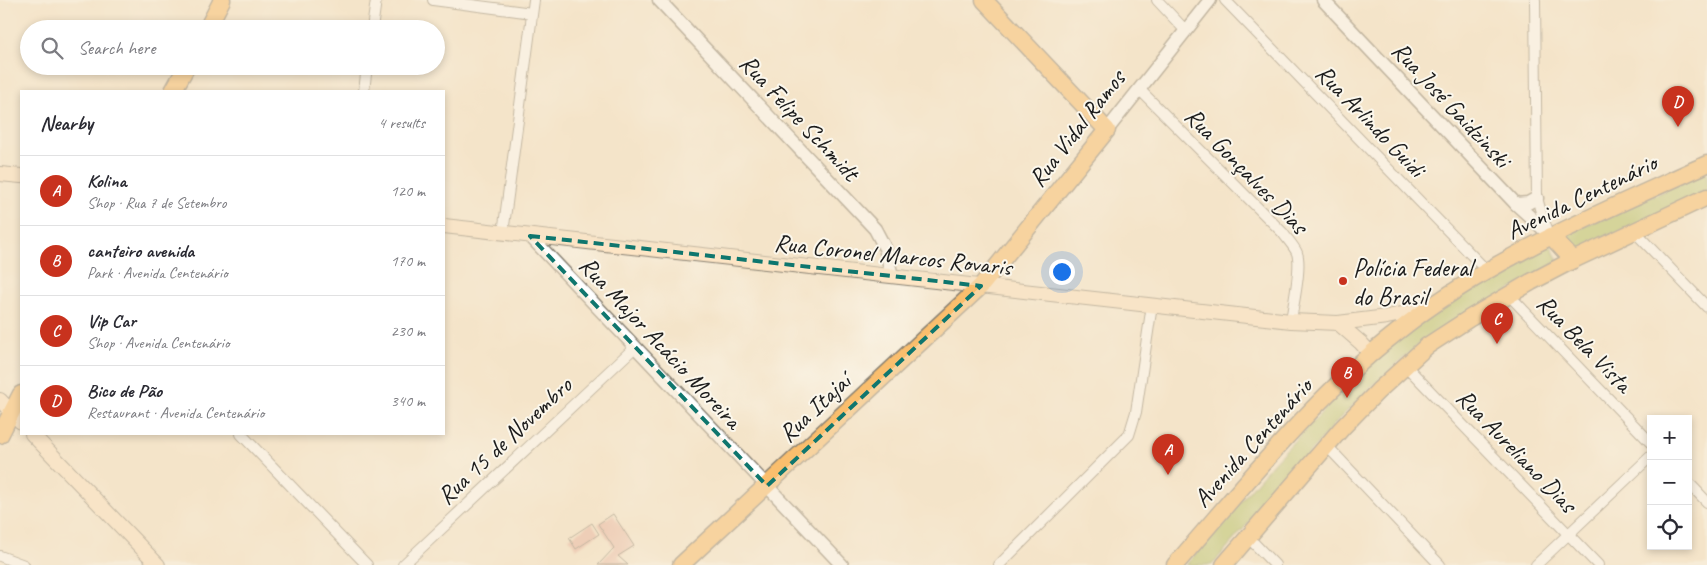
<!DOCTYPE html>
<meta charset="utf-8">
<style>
body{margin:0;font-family:Caveat,sans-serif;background:#f7f7f7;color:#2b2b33}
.controls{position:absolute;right:15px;bottom:15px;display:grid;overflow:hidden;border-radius:0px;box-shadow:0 2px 8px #0003}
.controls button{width:45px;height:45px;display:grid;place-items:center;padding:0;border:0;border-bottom:1px solid #e1e1e2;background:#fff;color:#2b2b33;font:25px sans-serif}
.you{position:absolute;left:1061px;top:271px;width:18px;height:18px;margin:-12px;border:4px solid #fff;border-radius:50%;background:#1a73e8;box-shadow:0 0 0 8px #1a73e833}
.badge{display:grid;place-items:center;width:32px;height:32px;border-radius:50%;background:#c8321e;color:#fff;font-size:16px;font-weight:700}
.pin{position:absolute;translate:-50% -41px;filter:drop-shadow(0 1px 2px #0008)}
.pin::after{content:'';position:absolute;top:26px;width:18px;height:15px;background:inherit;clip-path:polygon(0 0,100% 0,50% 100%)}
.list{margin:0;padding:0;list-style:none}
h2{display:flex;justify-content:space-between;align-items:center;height:65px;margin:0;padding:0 20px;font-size:21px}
h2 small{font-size:16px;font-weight:400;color:#7c7c81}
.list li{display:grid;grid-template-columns:32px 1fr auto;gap:15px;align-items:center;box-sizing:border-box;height:70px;padding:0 20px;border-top:1px solid #e1e1e2}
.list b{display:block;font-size:19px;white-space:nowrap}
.list p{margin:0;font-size:16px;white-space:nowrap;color:#7c7c81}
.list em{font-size:16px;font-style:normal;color:#7c7c81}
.icon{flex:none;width:28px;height:28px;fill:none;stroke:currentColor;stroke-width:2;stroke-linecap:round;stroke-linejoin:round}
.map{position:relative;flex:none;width:1707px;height:565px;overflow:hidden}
.search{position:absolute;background:#fff;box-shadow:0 2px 8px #0003;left:20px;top:20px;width:425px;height:55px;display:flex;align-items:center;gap:12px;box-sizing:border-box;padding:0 18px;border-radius:28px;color:#7c7c81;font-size:19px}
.panel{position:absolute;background:#fff;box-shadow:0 2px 8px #0003;left:20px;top:90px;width:425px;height:345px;border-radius:0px}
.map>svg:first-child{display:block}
.green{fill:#afc063;stroke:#666e40}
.building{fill:#e7b3a2}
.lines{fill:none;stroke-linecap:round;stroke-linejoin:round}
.minor-casing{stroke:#888072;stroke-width:12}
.tertiary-casing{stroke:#888072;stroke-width:15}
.secondary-casing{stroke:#888072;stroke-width:16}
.primary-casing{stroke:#888072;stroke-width:19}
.minor{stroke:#fff;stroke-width:10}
.tertiary{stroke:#fff;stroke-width:12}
.secondary{stroke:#fde5c5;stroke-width:14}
.primary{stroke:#fabe6d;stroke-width:16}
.marked{fill:none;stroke:#0f766e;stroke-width:4;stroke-dasharray:10 6;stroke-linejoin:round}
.poi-dot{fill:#c8321e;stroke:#fbf7ec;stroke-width:2}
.labels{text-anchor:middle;stroke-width:4;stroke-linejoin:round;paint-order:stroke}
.street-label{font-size:25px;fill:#1c1c1c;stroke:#fbf7ec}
.poi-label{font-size:25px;fill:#1c1c1c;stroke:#fbf7ec;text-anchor:start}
</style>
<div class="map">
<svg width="1707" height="565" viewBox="0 0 1707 565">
<rect width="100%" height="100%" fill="#fbf7ec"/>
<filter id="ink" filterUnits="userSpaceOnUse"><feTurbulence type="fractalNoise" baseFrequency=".02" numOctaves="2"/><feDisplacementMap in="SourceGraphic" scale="10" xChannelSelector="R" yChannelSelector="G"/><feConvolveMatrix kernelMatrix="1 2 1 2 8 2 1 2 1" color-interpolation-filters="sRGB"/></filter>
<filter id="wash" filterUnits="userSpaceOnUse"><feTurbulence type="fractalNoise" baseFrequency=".0096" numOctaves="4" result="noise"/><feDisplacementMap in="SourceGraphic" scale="20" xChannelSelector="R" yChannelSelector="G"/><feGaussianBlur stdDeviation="1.12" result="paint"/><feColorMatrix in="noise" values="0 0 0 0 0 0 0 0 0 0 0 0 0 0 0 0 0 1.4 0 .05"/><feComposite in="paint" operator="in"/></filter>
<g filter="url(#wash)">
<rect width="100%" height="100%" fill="#f4e4c9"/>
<g class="green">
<path d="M1707,172V192L1579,251L1563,235Z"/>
<path d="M1549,242L1558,261L1417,346L1370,388L1337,421L1212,565H1186L1274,462L1376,356L1423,318Z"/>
</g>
<g id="blocks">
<g class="building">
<path d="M613,514L634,546L618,556L628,565H598L614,548L598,524Z"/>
<path d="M592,523L599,534L576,549L569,538Z"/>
</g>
</g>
</g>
<g filter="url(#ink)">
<use href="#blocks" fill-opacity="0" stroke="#888072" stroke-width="1"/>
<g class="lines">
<g class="minor-casing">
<g id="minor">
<path d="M433,0L532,13"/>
<path d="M1157,0L1185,30"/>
<path d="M1225,0L1486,270"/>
<path d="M1535,0L1537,198L1543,219L1549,233"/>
<path d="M372,29L376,0"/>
<path d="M1139,89L1283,233C1287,239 1294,246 1297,253C1302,267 1293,305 1291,321"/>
<path d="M364,91L367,66"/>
<path d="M1634,231L1707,307"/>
<path d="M503,233L534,0"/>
<path d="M1508,294L1651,443"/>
<path d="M1405,365L1598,565"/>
<path d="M241,434L367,565"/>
<path d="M1327,446L1440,565"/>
<path d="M1688,482L1707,502"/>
<path d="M1248,537L1275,565"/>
<path d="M0,556L24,565"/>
<path d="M403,565L635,347"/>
<path d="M999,565L1129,435L1136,412L1152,305"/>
<path d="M1536,565L1651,456"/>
</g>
</g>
<g class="tertiary-casing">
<g id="tertiary">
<path d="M659,0L875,229L885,248L892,276"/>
<path d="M1323,0L1516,204L1551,236"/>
<path d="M1107,130L1210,0"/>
<path d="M1516,204L1528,203L1537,198"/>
<path d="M530,236L842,565"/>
</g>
</g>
<g class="secondary-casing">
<g id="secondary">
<path d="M0,174L21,176"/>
<path d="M444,226L1291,321L1338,323L1387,317L1426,309"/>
<path d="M1338,323L1361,343L1371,354"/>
<path d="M0,400L21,422"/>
<path d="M32,434L158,565"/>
</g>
</g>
<g class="primary-casing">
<g id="primary">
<path d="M207,29L222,0"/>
<path d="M173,91L187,66"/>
<path d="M1551,236L1573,260"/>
<path d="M0,435L21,394"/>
<path d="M681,565L981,286L1107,130L984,0"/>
<path d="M1175,565C1245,485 1312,399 1396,333C1489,258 1600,213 1707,164"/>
<path d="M1224,565L1342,428L1378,391L1427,346L1470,318L1531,282L1573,260L1707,197"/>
</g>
</g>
<use href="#minor" class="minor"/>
<use href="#tertiary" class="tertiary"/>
<use href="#secondary" class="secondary"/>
<use href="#primary" class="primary"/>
</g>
</g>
<path d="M0 0H1707V565H0ZM530,236L892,276L981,286L767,486Z" fill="#f4e4c9" fill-opacity=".55" fill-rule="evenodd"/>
<path class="marked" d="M530,236L892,276L981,286L767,486Z"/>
<circle class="poi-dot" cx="1343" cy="281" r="5"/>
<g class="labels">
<g class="street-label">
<text transform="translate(1452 104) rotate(47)" y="9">Rua José Gaidzinski</text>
<text transform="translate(800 117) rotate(47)" y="9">Rua Felipe Schmidt</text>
<text transform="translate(1371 120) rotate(46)" y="9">Rua Arlindo Guidi</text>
<text transform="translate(1076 128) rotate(-52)" y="9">Rua Vidal Ramos</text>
<text transform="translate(1247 170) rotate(46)" y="9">Rua Gonçalves Dias</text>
<text transform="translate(1581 196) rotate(-26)" y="9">Avenida Centenário</text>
<text transform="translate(893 254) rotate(6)" y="9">Rua Coronel Marcos Rovaris</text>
<text transform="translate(661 342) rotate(47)" y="9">Rua Major Acácio Moreira</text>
<text transform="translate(1585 343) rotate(46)" y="9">Rua Bela Vista</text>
<text transform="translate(814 407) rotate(-43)" y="9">Rua Itajaí</text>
<text transform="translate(504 440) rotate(-43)" y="9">Rua 15 de Novembro</text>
<text transform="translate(1252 442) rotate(-48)" y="9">Avenida Centenário</text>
<text transform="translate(1517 450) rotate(46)" y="9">Rua Aureliano Dias</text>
</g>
<g class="poi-label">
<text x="1353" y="276">Polícia Federal<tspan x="1353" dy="29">do Brasil</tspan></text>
</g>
</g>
</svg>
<div class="controls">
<button>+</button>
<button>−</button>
<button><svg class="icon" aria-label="locate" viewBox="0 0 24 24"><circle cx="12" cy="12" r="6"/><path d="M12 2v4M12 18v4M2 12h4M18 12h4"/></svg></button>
</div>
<div class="you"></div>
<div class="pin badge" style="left:1168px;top:475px">A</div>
<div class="pin badge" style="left:1347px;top:398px">B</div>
<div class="pin badge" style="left:1497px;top:344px">C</div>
<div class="pin badge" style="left:1678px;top:127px">D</div>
<div class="search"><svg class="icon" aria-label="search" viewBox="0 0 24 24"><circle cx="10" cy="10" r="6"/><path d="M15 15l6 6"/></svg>Search here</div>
<section class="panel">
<h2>Nearby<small>4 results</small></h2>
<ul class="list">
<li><span class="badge">A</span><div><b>Kolina</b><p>Shop · Rua 7 de Setembro</p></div><em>120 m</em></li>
<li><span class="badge">B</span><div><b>canteiro avenida</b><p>Park · Avenida Centenário</p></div><em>170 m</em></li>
<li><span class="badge">C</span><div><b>Vip Car</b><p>Shop · Avenida Centenário</p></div><em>230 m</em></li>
<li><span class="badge">D</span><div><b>Bico de Pão</b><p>Restaurant · Avenida Centenário</p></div><em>340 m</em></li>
</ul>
</section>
</div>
